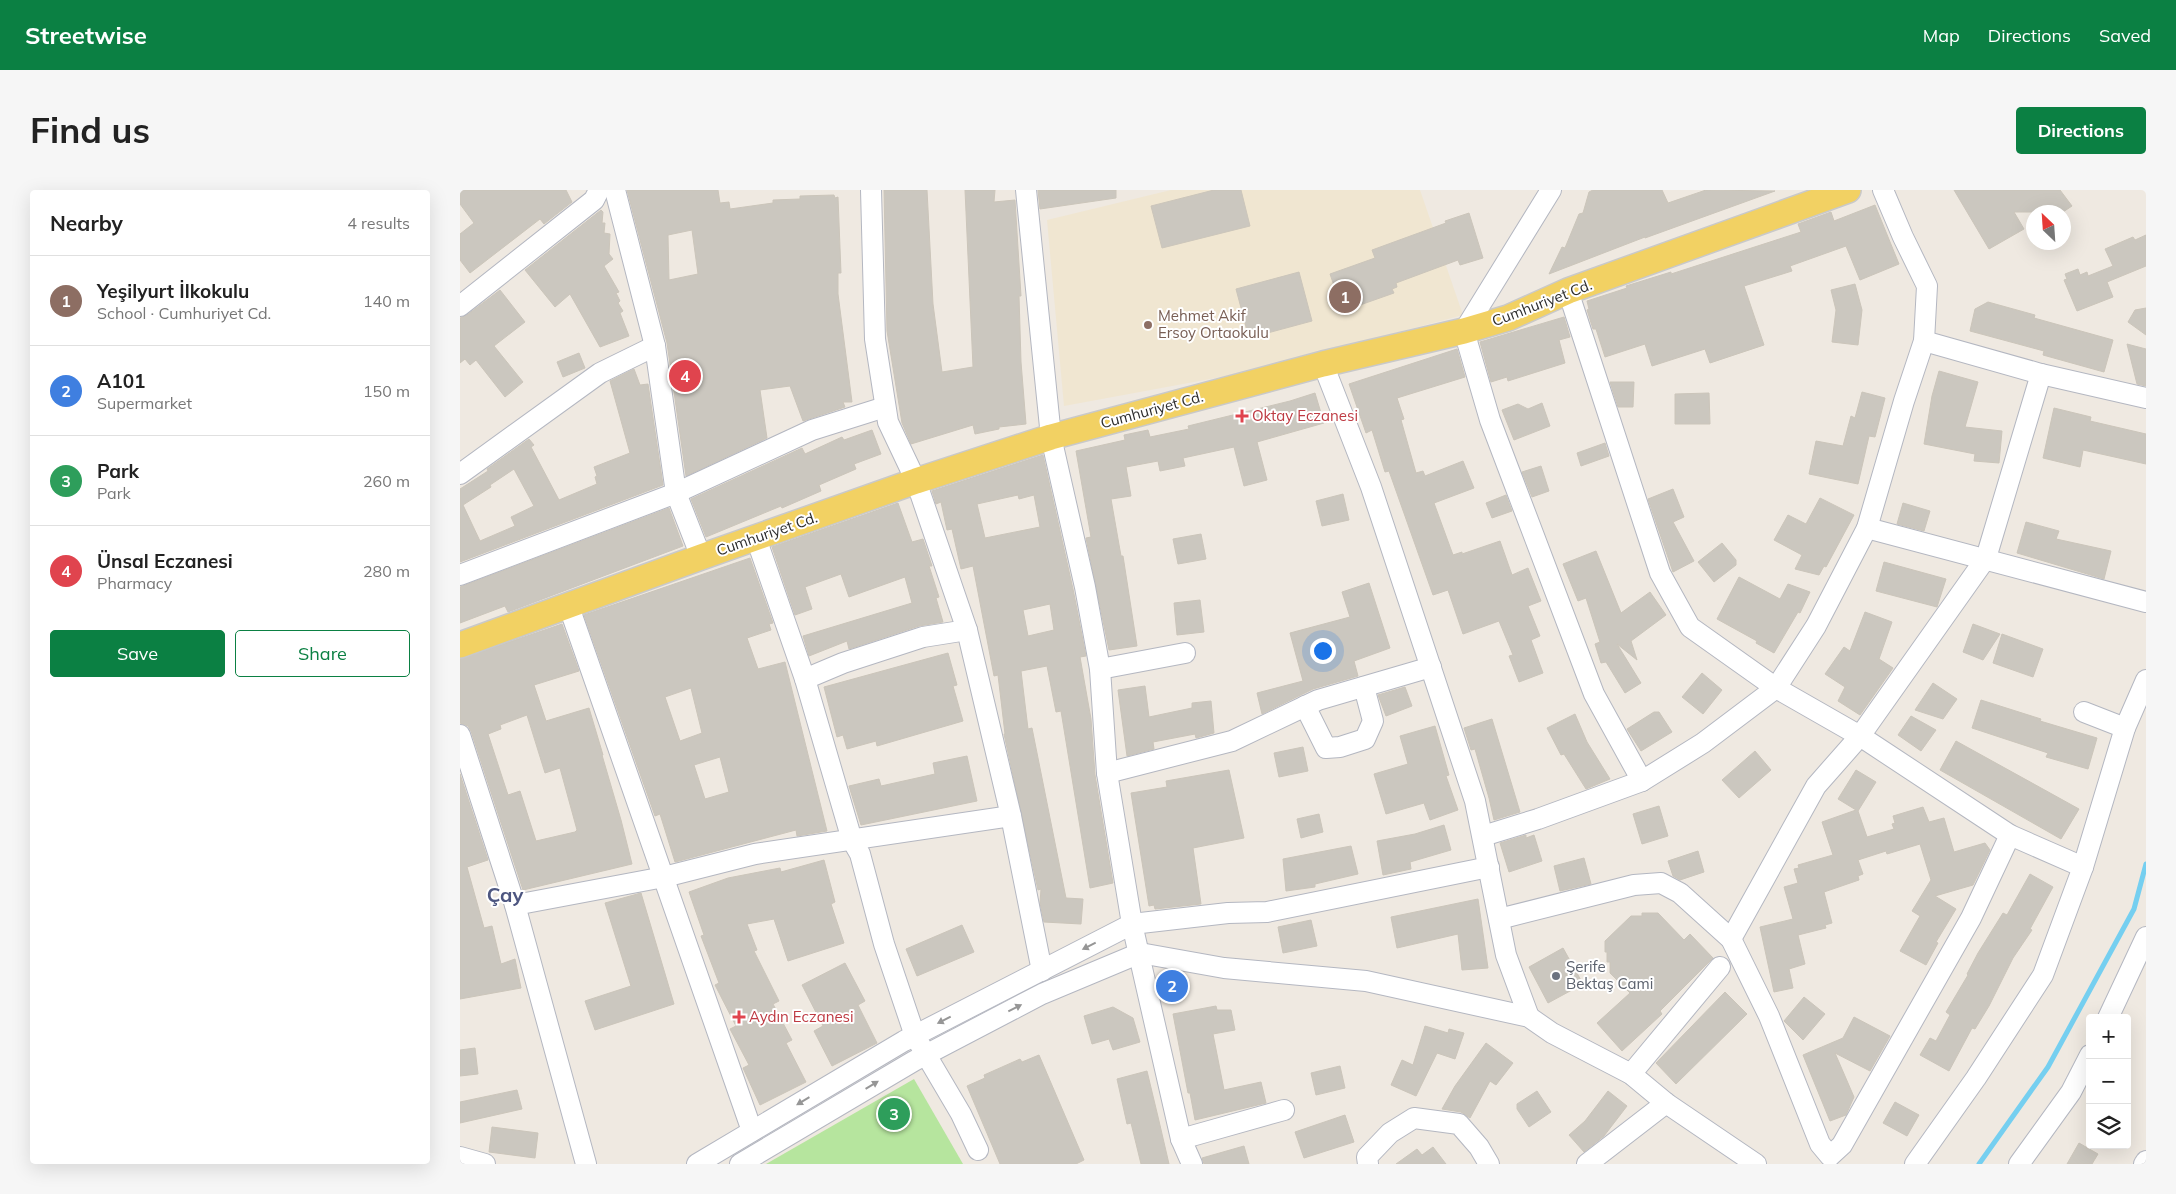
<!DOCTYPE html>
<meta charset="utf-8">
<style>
body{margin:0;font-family:Mulish,sans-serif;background:#f6f6f6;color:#222}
.controls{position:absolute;right:15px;bottom:15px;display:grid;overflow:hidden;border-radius:5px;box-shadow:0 5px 20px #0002}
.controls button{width:45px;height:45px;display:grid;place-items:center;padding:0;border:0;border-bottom:1px solid #e0e0e0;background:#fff;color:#222;font:25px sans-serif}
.compass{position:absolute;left:1566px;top:15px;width:45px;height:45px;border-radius:50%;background:#fff;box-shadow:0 5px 20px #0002;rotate:335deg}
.you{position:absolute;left:862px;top:460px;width:18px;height:18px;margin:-12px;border:4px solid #fff;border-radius:50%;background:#1a73e8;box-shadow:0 0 0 8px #1a73e833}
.badge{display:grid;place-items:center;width:32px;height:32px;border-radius:50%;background:#0b8043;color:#fff;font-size:16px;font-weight:700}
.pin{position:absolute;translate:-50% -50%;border:2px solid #fff;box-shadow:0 1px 5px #0006}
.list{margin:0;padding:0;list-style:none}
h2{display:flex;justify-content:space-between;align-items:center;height:65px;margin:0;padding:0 20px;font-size:21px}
h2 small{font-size:16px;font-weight:400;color:#767676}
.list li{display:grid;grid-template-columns:32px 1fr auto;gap:15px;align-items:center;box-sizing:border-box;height:90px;padding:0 20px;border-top:1px solid #e0e0e0}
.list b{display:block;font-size:19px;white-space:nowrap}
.list p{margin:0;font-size:16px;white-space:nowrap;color:#767676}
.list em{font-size:16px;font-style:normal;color:#767676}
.actions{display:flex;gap:10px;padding:15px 20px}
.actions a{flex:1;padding:11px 0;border:1px solid #0b8043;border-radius:5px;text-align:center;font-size:18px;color:#0b8043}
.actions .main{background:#0b8043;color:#fff}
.icon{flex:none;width:28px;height:28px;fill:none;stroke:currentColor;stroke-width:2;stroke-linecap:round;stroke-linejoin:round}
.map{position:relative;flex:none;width:1686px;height:974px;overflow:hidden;border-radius:5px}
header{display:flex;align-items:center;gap:30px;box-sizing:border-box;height:70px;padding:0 25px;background:#0b8043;color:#fff}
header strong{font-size:24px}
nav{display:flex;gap:28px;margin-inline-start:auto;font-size:18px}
.intro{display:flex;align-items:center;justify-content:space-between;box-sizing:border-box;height:120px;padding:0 30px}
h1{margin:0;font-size:35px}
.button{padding:12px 22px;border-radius:5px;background:#0b8043;color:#fff;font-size:18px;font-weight:700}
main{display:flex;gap:30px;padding:0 30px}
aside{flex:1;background:#fff;border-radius:5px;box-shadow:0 5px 20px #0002}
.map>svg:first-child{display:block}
.education{fill:#f0e6d1}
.green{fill:#b6e59e}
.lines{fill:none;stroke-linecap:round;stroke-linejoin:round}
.stream{stroke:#75cff0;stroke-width:5}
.building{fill:#cbc7bf;stroke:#cbc5ba;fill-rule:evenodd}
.minor-casing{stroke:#b4b7c1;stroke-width:22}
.major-casing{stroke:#c9c9c9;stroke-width:28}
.minor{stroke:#fff;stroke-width:20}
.major{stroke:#f2d163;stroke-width:25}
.oneway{fill:#969696}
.education-dot{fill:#8d6e63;stroke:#fff;stroke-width:2}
.health-dot{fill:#e0444e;stroke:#fff;stroke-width:2}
.worship-dot{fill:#6b7280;stroke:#fff;stroke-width:2}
.labels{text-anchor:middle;stroke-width:4;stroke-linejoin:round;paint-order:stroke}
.street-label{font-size:15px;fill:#2e2e2e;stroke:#fff}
.education-label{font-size:15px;fill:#785e54;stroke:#fff;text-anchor:start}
.health-label{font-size:15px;fill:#be3a42;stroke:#fff;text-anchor:start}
.worship-label{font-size:15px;fill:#5b616d;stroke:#fff;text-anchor:start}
.district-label{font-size:20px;font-weight:bold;fill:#4d5680;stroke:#fff}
</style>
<header>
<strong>Streetwise</strong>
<nav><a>Map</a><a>Directions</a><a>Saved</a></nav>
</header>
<div class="intro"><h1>Find us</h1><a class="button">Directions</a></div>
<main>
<aside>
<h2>Nearby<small>4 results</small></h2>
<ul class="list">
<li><span class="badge" style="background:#8d6e63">1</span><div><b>Yeşilyurt İlkokulu</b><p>School · Cumhuriyet Cd.</p></div><em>140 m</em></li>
<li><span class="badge" style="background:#3f7fe0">2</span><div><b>A101</b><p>Supermarket</p></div><em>150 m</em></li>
<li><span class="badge" style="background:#2e9e5b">3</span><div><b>Park</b><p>Park</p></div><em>260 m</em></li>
<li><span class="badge" style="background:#e0444e">4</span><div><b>Ünsal Eczanesi</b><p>Pharmacy</p></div><em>280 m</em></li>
</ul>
<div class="actions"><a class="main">Save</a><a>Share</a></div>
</aside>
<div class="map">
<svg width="1686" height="974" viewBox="0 0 1686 974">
<rect width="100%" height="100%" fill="#efe9e1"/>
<path class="education" d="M711,0H960L1003,125L788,182L604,216L587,30Z"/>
<path class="green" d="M454,889L503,974H306Z"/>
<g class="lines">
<path class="stream" d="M1519,974L1588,877L1674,719L1686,674"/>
</g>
<g class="building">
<path d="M0,0H106L112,12L84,34L80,29L10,83L0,70V44L14,33L0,14Z"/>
<path d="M167,0H258L260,13L269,12L270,19L313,13V10L340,9V6L374,5L375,8L378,7L381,83H378V104L392,212H383L385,217L343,231L330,196L300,200L307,248L226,286L207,153ZM232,40L238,84L209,90L208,45Z"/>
<path d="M424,0H467L473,114L482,182L513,177L505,0H535L534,12L555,10L561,106H559L561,172L566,234L539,237V239L515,244L513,235L451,254L442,233L427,141Z"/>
<path d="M578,0H656V8L580,19Z"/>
<path d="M754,0H781L790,36L702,58L691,16Z"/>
<path d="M1133,0H1202L1208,13L1246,0L1315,1L1185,48V47L1089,84L1102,57L1105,58L1119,24L1123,23L1129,2Z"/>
<path d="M1494,0H1600L1612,16L1603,22H1554L1564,39L1529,59Z"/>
<path d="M1415,15L1439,74L1400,90L1386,56L1330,76L1332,81L1284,96L1304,155L1250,173L1245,159L1192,176L1185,154L1145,167L1136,139H1133L1127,120L1129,119L1127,111L1167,98L1166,96L1211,82V84L1341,42L1338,34L1371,22L1374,31Z"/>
<path d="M141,20L143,22L142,33H145L144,43L150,44L149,64L153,69L144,76L159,102L156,103L160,111L158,113L163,121L160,123L169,146L140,157L110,104L95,117L65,80Z"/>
<path d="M1009,23L1023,68L1000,75L998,70L936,93L937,97L932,99L934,103L883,121L870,84L915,68L912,60L986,33L985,31Z"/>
<path d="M1686,45V76L1647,92L1653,107L1617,121L1604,90L1607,89L1605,84L1618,79L1620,85L1627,82L1628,86L1653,76L1645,59L1673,47L1675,50Z"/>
<path d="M839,82L852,131L789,148L776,99Z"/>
<path d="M1395,94L1402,120L1398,155L1372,152L1376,120L1371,100Z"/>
<path d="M40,100L65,132L34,156L63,192L45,207L16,170L10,175L5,169L0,173V128L7,125Z"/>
<path d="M1528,112L1575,125L1574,128L1653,150L1644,182L1583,165L1584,161L1510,141L1515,119Z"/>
<path d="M1686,118V145L1668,132L1675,120Z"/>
<path d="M1104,127L1110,147L1099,150L1105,173L1048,191L1047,187L1031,192L1020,152Z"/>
<path d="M1667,154L1686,159V196L1677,194Z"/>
<path d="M997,159L1005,187L937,208L944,229L941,230L956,283L963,281L965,286L1003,271L1014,298L974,313L993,365L1002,362V364L1040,351L1052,385L1068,378L1081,411L1068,416L1080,446L1071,450L1083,483L1059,492L1049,466L1053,465L1039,431L1003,444L988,400L973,405L929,281L925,282L912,240L906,243L889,194Z"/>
<path d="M119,163L125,178L103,187L97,172Z"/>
<path d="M174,179L180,195L188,194L203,295L0,372V299L28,281L27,279L69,249L74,255L71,257L99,310L137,294L135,287L137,286L134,277L170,263L150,191ZM54,279L74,316L51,327L55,336L20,351L3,315L31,297L30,295Z"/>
<path d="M1479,181L1518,192L1505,237L1542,241L1539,273L1514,271L1515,264L1464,254L1472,206Z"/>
<path d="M1150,192H1174L1173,217H1158Z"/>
<path d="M1402,202L1425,208L1415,247L1409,246L1398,294L1349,284L1356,251L1383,256L1391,226L1395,228Z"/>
<path d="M855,203L864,233L797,252L807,290L784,296L774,257L723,268L725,276L700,281L698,271L666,277L671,306L651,309L661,366H663L677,456L649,460L626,348L631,347L616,261L665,250L664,245L688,240L690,247L729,239L728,236L830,211Z"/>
<path d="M1249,203L1250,234H1215V204Z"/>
<path d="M1082,213L1090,236L1054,250L1042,220L1058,214L1068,219Z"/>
<path d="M1594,218L1631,227L1630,231L1686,244V274L1623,260L1620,277L1583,268Z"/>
<path d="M412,240L421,264L394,274L396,279L359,295L361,301L322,318L321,316L246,347L231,309L342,258L345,264L382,247L384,250Z"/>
<path d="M1145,253L1149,266L1121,276L1117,263Z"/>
<path d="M583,265L613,399L626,466L620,467L631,529L635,585L653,693L630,698L601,521L596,522L587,476L561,481L568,539L572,538L606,708L623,709L621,734L584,732L580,713L581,699L578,700L544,544H545L538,485L534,486L513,376L501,379L492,339L487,340L481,312L476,314L472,301ZM558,305L559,309L574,305L580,337L525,348L517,314ZM590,414L594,440L568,446L563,420Z"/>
<path d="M1081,276L1089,301L1072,307L1062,282Z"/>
<path d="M1213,299L1224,327L1213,332L1234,371L1213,382L1188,309Z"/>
<path d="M883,304L889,330L862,336L856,311Z"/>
<path d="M1046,305L1052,321L1032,328L1026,313Z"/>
<path d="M1360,308L1394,325L1366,377L1364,376L1359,385L1335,379L1342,365L1314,350L1328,325L1346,334Z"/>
<path d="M438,313L452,352L463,349L472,376H469L479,407L476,408L483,432L459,436L389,459L387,451L349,466L343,446L452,413L445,387L389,407L381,384L345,397L352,419L335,425L312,357Z"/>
<path d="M1443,313L1470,321L1464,341L1437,334Z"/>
<path d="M209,318L223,356L48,422L45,416L0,433V397Z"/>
<path d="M1566,332L1599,341L1596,349L1651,361L1644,389L1557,363Z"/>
<path d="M741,344L746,369L718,374L713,349Z"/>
<path d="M1262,353L1276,370V375L1254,392L1238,372Z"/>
<path d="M1136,361L1161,423L1190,402L1206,425L1171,451L1177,470L1157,454L1181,493L1165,503L1146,472L1141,473L1135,454L1140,452L1126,408L1118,411L1103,374Z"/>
<path d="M290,368L313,433L309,434L311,440L287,448L298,479L325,472L367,641L337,646L336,640L215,672L200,624L195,626L124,425ZM231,498L242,543L220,551L205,507ZM260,567L269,602L245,609L234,575Z"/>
<path d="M1424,372L1486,389L1477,417L1416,401Z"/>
<path d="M1279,387L1320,409L1328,394L1350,402L1340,423L1338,422L1314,463L1296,453L1297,451L1257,429Z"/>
<path d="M909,393L930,458L894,471L898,486L853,499L802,524L797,503L843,491L830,443L890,427L882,402Z"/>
<path d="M740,410L744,442L717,445L714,413Z"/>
<path d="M1405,422L1432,432L1419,469L1433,478L1400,525L1378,511L1385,497L1365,484L1384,457L1390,461Z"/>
<path d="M102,434L119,481L74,495L86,531L129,518L143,565H142L161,630L172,674L63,700L11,541L8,536L0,533V469ZM67,525L85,583L100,578L117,640L115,642L76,651L60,601L48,605L28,544L41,539L40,535Z"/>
<path d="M1513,434L1540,444L1523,470L1503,462Z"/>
<path d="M1542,444L1583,459L1573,487L1533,473Z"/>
<path d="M488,463L497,495L493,496L503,531L417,556L416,551L387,559L383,545L377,547L364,497Z"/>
<path d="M1242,483L1262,500L1243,524L1222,507Z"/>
<path d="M1473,493L1497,509L1483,529L1455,520Z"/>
<path d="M685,496L689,527L732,518V513L751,511L754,543L736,548L735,544L693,552L694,559L667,566L658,500Z"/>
<path d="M945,497L952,516L926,526L918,505Z"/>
<path d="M1521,510L1581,529L1580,531L1637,548L1628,579L1586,567L1588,563L1512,538Z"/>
<path d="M1194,522H1199L1212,542L1181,561L1167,539Z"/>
<path d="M1115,524L1127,552L1150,589L1126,599L1104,564L1101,565L1087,538Z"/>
<path d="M1451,526L1476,540L1461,561L1438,545Z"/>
<path d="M1032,529L1060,622L1034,630L1029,608L1015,559L1011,560L1004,538Z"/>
<path d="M975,536L989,585L986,586L998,620L970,630L964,613L926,624L914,584L948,574L940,546Z"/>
<path d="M1496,551L1619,619L1601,649L1480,580Z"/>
<path d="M843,557L848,581L819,587L814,563Z"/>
<path d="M1295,561L1311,580L1279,608L1262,590Z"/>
<path d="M507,566L517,611L401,635L389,596L419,589L421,596L475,584L473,573Z"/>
<path d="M769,580L784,648L733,658L741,714L695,719L694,715L689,716L671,603L707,597L706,591Z"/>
<path d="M1396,580L1416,592L1398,621L1407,647L1434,639L1432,634L1435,633L1433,626L1463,617L1469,632L1484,628L1494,662L1525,653L1530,660L1513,695L1475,706L1496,719L1476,752L1478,753L1466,775L1440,761L1460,726L1452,721L1471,690L1460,654L1427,664L1426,661L1398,670L1403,684L1398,686L1399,690L1364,702L1372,733L1365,735L1366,738L1338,745L1345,774L1329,779L1333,798L1314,802L1300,737L1333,729L1324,697L1338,693L1334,679L1339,678L1338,675L1373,665L1362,632L1396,620L1378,609Z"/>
<path d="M0,584L28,670L7,677L24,738L32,736L41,774L55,769L61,798L0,809Z"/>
<path d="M1199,616L1208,646L1182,654L1173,624Z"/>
<path d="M859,624L863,642L841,648L837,629Z"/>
<path d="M984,635L991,660L950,672L951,679L923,685L917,651L955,644Z"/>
<path d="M1066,645V648L1074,645L1082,671L1049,682L1040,653Z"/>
<path d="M891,656L898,684L855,694V697L826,701L823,669Z"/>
<path d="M1238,661L1244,682L1220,690L1213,686L1208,671Z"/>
<path d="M1124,668L1131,694L1100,701L1094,676Z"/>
<path d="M364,670L375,712L371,714L384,753L328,771L314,729L287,734L297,760L294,761L319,811L313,814L332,850L326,853L346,892L300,915L283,878L289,875L270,839L276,836L255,795L259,793L241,746L244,745L229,702L268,688L320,678L321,682Z"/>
<path d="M1570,684L1593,697L1570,739L1572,740L1553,768L1529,816L1515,839L1512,838L1489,881L1460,865L1470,848L1476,851L1490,825L1486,822L1508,785L1507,784L1518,763L1543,723L1547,725Z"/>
<path d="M181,703L214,814L135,840L125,811L171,796L145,713Z"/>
<path d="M1018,709L1028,778L1002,780L998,744L937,758L931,727Z"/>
<path d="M1182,723H1198L1224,750L1230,744L1253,768L1200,821L1202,824L1162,861L1137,833L1170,803L1150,783V772H1147V762H1145V751L1171,726H1182Z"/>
<path d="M851,730L857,756L823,763L818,737Z"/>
<path d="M502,735L514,762L457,786L446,759Z"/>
<path d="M1103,758L1123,794L1088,813L1069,777Z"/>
<path d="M385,773L405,811L398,815L417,853L372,876L354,841L363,836L342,795Z"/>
<path d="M1265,802L1287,824L1216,894L1196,873Z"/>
<path d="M1344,807L1365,824L1343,850L1324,831Z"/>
<path d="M756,816L757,820H771L775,840L753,844L764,900L801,892L806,913L735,930L730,903H728L713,824Z"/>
<path d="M653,817L673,828L680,852L653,860L649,849L632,854L624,826Z"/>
<path d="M1394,827L1430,846L1410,881L1375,863L1394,907L1386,925L1370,931L1343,865L1383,848Z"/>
<path d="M965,836L988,843L989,839L1004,843L995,869L977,863L956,906L931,895L942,870L953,875Z"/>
<path d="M1026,853L1053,873L1036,895L1030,891L1010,928L1001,922L982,919L995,896Z"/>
<path d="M15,858L18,884L0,886V860Z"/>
<path d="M579,865L624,970L616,974H540L507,896L525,888L524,885L560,869L562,872Z"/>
<path d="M880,876L885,898L856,905L851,883Z"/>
<path d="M687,881L699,931L709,974H681L671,933L667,934L657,889Z"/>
<path d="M57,900L62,919L0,933V912Z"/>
<path d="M1077,901L1091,922L1069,937L1057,919V914Z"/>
<path d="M1148,901L1167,916L1144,946L1124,962L1109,945L1125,931Z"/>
<path d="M1435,912L1459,925L1447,946L1423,933Z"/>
<path d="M885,925L894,952L844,968L835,942Z"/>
<path d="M32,937L78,943L75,968L29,962Z"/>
<path d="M1619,953L1638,964L1632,974H1607Z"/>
<path d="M784,956L789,974H744L742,968Z"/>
<path d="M973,957L986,974H936L957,959L962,965Z"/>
</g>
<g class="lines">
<g class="minor-casing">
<g id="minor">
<path d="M155,0L195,156L216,303L241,367"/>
<path d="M411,0L415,149L428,232L456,291L507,440L551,626L582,781"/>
<path d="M566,0L591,247L625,397L640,479L647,583L672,734L721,949L732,974"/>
<path d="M1091,0L1004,141L1030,230L1134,504L1182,591"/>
<path d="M1108,101L1200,383L1230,437L1316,498L1400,546L1550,645L1623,677"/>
<path d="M0,116L134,10L139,0"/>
<path d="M1464,151L1581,184L1686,208"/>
<path d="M863,174L911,297L1015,611L1046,765L1069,827"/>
<path d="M0,284L140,183L195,156"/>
<path d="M1407,338L1686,412"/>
<path d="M296,348L345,489L392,650L400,664L424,754L455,846L501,924L518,960"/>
<path d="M0,385L216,303L352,240L425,217"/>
<path d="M108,414L292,941"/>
<path d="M640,479L725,463"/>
<path d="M345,489L383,473L463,447L507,440"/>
<path d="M845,516L866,558L880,557L905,549L913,531L904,497"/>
<path d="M1624,522L1665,538"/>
<path d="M0,545L55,715L126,974"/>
<path d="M647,583L772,551L858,510L971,477"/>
<path d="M1023,646L1078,629L1182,591L1243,553L1316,498L1356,436L1407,338L1444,211L1464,151L1467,96L1443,47L1423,0"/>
<path d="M55,715L204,687L295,664L551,626"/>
<path d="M1039,729L1174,695L1201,693L1220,703L1271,749L1309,826L1360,954L1370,966L1382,955L1511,728L1550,645"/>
<path d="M1271,749L1356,596L1400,546L1526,368L1581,184"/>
<path d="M1648,828L1686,747"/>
<path d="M1171,884L1260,777"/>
<path d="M721,949L824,920"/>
<path d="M0,967L25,974"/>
<path d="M237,974L444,851L672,734L768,723L807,722L1029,677"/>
<path d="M280,974L454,871L582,804L680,763L764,778L906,791L1069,827L1092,843L1171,884L1206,913L1296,974"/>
<path d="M908,974L907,967L930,943L954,928L999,934L1019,957L1029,974"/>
<path d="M1127,974L1206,913"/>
<path d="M1455,974L1516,888L1583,785L1623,677L1665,538L1686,490"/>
<path d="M1559,974L1611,902L1630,865"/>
<path d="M1684,974L1686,971"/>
</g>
</g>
<g class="major-casing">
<path id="major" d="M0,455L241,367L456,291L591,247L863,174L1004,141L1048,128L1108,101L1388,0"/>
</g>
<use href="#minor" class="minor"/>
<use href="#major" class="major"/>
</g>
<defs><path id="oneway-solid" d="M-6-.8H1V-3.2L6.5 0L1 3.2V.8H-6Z" transform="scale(1.25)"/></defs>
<g class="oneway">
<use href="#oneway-solid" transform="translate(629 756) rotate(153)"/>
<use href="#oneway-solid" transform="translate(555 818) rotate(-27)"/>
<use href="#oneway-solid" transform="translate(484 830) rotate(153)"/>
<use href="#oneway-solid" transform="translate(412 895) rotate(-31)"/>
<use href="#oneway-solid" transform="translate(343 911) rotate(149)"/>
</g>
<circle class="education-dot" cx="688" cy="135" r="5"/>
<g class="health-dot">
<path d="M779.5 218.5h5v5h5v5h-5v5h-5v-5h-5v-5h5z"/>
<path d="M276.5 819.5h5v5h5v5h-5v5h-5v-5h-5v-5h5z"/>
</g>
<circle class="worship-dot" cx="1096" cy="786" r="5"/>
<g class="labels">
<g class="street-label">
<text transform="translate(1082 113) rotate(-21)" y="5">Cumhuriyet Cd.</text>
<text transform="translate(692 220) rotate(-15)" y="5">Cumhuriyet Cd.</text>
<text transform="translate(307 344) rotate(-19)" y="5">Cumhuriyet Cd.</text>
</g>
<g class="education-label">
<text x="698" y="131">Mehmet Akif<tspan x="698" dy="17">Ersoy Ortaokulu</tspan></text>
</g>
<g class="health-label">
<text x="792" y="231">Oktay Eczanesi</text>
<text x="289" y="832">Aydın Eczanesi</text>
</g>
<g class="worship-label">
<text x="1106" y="782">Şerife<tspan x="1106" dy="17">Bektaş Cami</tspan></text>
</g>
<g class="district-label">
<text x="45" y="712">Çay</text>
</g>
</g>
</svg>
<div class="controls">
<button>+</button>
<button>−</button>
<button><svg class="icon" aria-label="layers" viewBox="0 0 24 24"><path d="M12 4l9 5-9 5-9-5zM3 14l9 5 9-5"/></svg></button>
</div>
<svg class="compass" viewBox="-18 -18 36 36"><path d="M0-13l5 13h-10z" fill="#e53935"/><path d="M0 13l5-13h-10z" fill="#767676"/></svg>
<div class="you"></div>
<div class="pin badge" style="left:885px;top:107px;background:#8d6e63">1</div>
<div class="pin badge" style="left:712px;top:796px;background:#3f7fe0">2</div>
<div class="pin badge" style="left:434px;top:924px;background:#2e9e5b">3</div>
<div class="pin badge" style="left:225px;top:186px;background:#e0444e">4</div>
</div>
</main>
